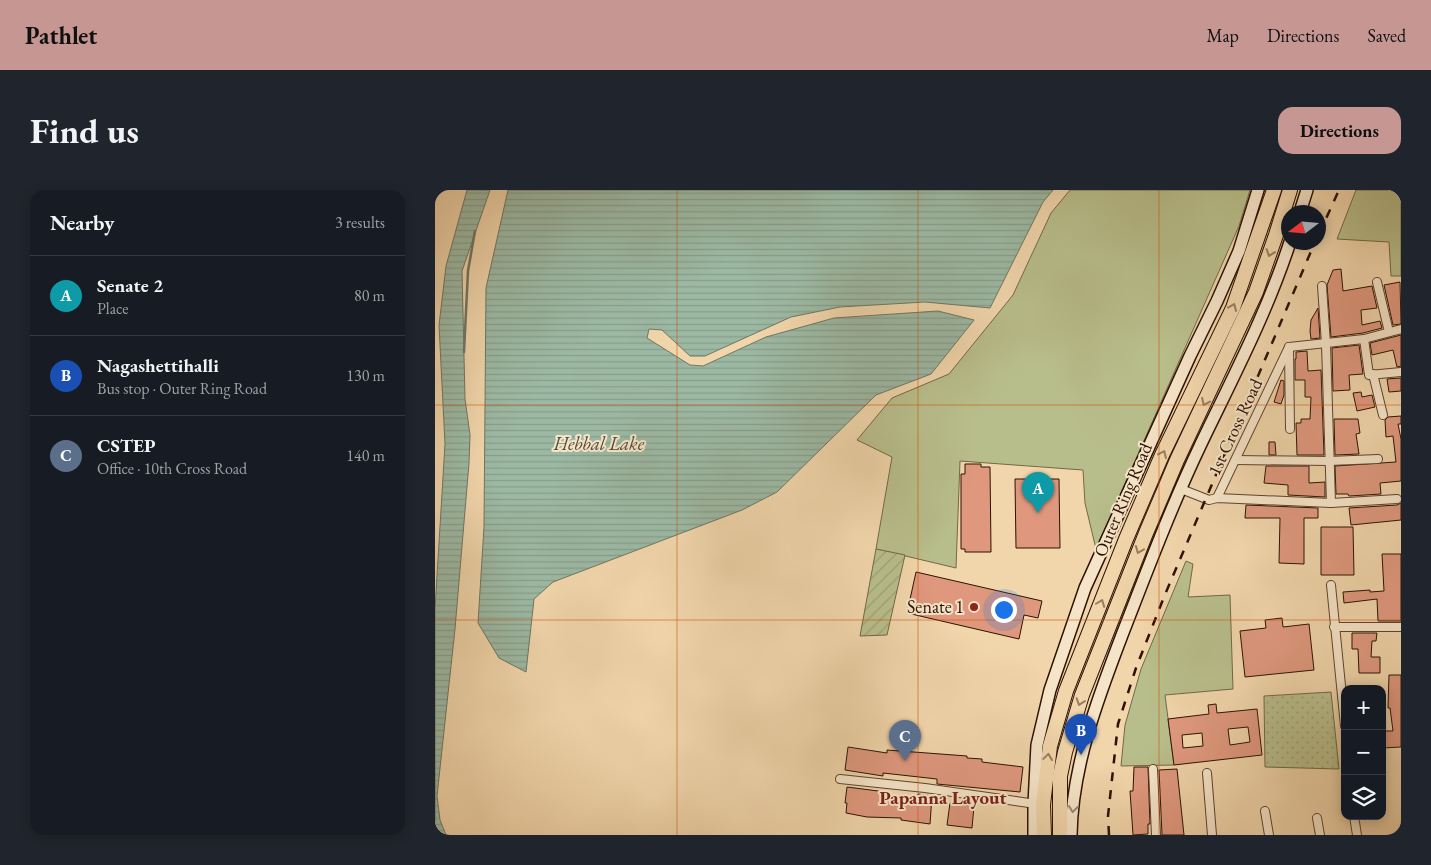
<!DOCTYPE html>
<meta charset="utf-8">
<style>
body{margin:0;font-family:"EB Garamond",serif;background:#20242c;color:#f1f3f6}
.controls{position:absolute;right:15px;bottom:15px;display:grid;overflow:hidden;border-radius:10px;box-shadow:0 2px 12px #0003}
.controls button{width:45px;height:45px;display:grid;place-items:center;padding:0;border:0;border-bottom:1px solid #363941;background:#171b24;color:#f1f3f6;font:25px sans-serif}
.compass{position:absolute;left:846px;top:15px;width:45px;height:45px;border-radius:50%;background:#171b24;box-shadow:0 2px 12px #0003;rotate:254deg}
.you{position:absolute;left:568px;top:419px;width:18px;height:18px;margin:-12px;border:4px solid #fff;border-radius:50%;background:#1a73e8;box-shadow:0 0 0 8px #1a73e833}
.badge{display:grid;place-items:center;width:32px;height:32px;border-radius:50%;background:#c59692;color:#fff;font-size:16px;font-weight:700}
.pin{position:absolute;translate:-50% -41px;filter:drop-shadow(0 1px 2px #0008)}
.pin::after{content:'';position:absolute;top:26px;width:18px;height:15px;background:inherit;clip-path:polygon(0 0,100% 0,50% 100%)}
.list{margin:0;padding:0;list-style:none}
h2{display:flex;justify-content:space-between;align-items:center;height:65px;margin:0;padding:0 20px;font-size:21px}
h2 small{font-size:16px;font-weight:400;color:#9ea1a6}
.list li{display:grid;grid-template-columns:32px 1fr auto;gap:15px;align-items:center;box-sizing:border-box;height:80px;padding:0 20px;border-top:1px solid #363941}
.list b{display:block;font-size:19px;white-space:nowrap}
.list p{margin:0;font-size:16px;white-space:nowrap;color:#9ea1a6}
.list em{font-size:16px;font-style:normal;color:#9ea1a6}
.icon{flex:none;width:28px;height:28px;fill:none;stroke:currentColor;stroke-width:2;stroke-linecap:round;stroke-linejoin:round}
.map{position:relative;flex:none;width:966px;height:645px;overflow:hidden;border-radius:15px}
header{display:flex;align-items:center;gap:30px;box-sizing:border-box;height:70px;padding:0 25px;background:#c59692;color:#111}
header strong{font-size:24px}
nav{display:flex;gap:28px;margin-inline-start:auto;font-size:18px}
.intro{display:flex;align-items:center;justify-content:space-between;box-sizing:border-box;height:120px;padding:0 30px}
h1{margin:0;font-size:35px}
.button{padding:12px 22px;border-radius:15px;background:#c59692;color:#111;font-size:18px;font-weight:700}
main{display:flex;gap:30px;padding:0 30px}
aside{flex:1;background:#171b24;border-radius:15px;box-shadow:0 2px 12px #0003}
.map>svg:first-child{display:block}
.grass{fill:#b8be8b;stroke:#726846}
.park{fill:url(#park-dots);stroke:#726846}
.garden{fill:url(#garden-furrows);stroke:#726846}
.water{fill:url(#water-rules);stroke:#6f7663}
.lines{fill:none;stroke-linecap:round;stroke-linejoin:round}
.stream{stroke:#6f7663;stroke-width:2.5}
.building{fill:#df987e;stroke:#2c1202;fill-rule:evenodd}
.street-casing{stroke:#5d432c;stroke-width:10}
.secondary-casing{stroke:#2c1202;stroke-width:14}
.highway-casing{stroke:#2c1202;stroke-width:16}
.street{stroke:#f6e4c8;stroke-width:8}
.secondary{stroke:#f6e4c8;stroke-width:11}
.highway{stroke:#f1d5ab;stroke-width:14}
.rail{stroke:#2c1202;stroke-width:2.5;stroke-dasharray:9 9;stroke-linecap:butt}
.oneway{stroke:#987d5f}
.oneway2{stroke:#9b866f}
.grid{fill:none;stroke:#cc4e0a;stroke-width:1;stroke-opacity:0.55}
.poi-dot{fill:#8f2418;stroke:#f6e4c8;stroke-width:2}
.labels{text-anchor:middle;stroke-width:4;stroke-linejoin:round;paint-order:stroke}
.street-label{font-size:18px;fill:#2c1202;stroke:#f6e4c8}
.poi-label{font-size:18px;fill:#2c1202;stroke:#f6e4c8;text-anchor:end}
.water-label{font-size:19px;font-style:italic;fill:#534c3b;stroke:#f6e4c8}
.neighbourhood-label{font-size:19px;font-weight:bold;fill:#7a1f14;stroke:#f6e4c8}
</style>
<header>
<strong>Pathlet</strong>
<nav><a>Map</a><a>Directions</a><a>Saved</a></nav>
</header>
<div class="intro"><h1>Find us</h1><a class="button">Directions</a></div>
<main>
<aside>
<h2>Nearby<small>3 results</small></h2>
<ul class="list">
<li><span class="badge" style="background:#0f9aa8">A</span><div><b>Senate 2</b><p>Place</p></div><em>80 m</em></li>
<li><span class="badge" style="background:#1a4fb4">B</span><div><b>Nagashettihalli</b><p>Bus stop · Outer Ring Road</p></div><em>130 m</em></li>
<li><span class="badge" style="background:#5c6f8a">C</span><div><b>CSTEP</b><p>Office · 10th Cross Road</p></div><em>140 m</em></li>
</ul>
</aside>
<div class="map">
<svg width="966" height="645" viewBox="0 0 966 645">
<defs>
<pattern id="park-dots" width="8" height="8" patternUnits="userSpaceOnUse" patternTransform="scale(1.25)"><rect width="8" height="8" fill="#b8be8b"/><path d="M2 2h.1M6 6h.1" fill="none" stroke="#9ea276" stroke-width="1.8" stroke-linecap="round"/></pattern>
<pattern id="garden-furrows" width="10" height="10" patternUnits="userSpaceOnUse" patternTransform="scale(1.25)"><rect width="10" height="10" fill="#b8be8b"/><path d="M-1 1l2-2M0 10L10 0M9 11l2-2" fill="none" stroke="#9ea276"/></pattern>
<pattern id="water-rules" width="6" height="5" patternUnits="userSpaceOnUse" patternTransform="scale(1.25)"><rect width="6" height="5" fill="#9cb9a4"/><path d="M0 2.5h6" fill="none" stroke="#879e8c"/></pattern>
</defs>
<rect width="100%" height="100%" fill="#f1d5ab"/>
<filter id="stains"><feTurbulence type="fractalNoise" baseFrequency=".004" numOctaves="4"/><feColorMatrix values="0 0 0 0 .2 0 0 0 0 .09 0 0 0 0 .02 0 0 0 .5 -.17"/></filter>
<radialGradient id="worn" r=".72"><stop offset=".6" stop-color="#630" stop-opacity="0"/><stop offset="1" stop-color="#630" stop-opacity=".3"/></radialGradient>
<g class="grass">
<path d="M635,0H815L804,36L661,359L650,313L648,280L525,271L521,378L441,359L457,267L422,250L457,208L514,184L578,105L616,23Z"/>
<path d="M921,0H966V86H956L954,52L902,49Z"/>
<path d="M751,371L758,374L753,407L795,405L798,499L730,505L739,575L686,576L690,535L706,479Z"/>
</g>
<path class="park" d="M896,502L904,579L830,577L829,506Z"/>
<path class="garden" d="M441,359L470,365L452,445L425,446Z"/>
<g class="water">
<path d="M32,0H55L27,81L30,209L35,245L34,273L20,439L2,606L5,630L11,645H0V419L10,254L4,135L11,76Z"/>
<path d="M73,0H618L608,12L555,118L490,112L405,117L356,127L270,166H255L227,140L214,139L212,148L255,175L268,176L331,147L399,128L503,121L539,130L496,184L441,205L342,302L307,320L118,392L99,409L91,482L64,468L43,433L49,337L51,98Z"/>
</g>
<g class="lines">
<path class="stream" d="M29,162L33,81L40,41"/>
</g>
<g class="building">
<path d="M906,79L908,101L937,96L942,118L926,120L927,135L945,131L947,138L928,143L896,147L892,95L898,80Z"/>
<path d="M965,92L966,134L958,135L949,95Z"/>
<path d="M883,118L885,148L876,149L875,141L876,130Z"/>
<path d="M966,145V176L962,177L958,160L937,165L935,153Z"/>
<path d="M924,155L928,184L914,185L915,200L898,201L897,158Z"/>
<path d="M872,161L873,181L886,180L889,265H862L861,233H866V229H875L876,207H870V190H860V169H861V162Z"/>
<path d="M966,188V201L954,202L952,189Z"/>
<path d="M846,190L849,191V205L846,214L839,212Z"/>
<path d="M926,202L927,207L937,205L940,217L922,221L918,203Z"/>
<path d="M966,226V234H963L966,249V291L945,293L946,304L914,306L913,304H901L900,276L961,272L958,246L951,247L950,230L953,227Z"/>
<path d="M899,229H923L925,243L921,244L924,264L900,265Z"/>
<path d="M834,252H840L841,265H834Z"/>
<path d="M530,274H546V277H555L556,362H530V359H526V284H530Z"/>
<path d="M831,276H874V293L890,292V307L853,305V295L829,293Z"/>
<path d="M580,289H624L625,358H581Z"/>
<path d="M966,313V330L916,335L914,318L962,315Z"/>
<path d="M811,315L883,318V328H869V374L844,373L845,328H810Z"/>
<path d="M886,337H918L919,385H886Z"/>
<path d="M947,364H966V431H943L942,409L909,413L908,402L935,400V402L949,401Z"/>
<path d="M481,382L607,411L603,428L589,425L584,449L472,423Z"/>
<path d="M847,428L848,437L874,434L879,480L810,487L805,441L831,438L830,430Z"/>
<path d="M917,443H942L941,451H937L936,467H945V483H924L923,459H917Z"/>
<path d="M954,485H966V557L947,558V541H958L955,518H953Z"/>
<path d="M781,514L782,523L822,519L827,565L739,575L733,529L774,524L773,515ZM813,537L815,552L795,555L793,539ZM767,543L768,556L748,558L747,545Z"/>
<path d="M413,557L452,563V560L532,566V568L547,569V572L588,577L585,602L502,594V589L448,583V586L410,580Z"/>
<path d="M699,577H713L715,634H713V644L698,645L695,601H698Z"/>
<path d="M742,579L749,645H727L724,580Z"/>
<path d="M412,597L451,602L450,605L483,607V604L497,606L495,634L466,630V628L432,627L411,623L412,613H410Z"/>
<path d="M515,613L539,616L537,638L512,635Z"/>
</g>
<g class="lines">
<g class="street-casing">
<g id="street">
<path d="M942,92L954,142"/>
<path d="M887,96L891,154L896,313"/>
<path d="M929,149L934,185L966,182"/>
<path d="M854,157L929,149L966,139"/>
<path d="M854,159L855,239"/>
<path d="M938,184L948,225"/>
<path d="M801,270L894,271L943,269"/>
<path d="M746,299L774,310L782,308L896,313L962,309"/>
<path d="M782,308L854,157"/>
<path d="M896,395L910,536"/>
<path d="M899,437H966"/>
<path d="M718,579L721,645"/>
<path d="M772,583L777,645"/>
<path d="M405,589L490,598L601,614"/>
<path d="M830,621L834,645"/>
<path d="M919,626L922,645"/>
<path d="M882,628L885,645"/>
</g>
</g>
<g class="secondary-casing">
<g id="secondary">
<path d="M865,22L872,0"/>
<path d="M599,645V614L602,555L615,500L650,398L755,166L782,111L804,61L823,0"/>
<path d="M636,645C637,576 663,508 687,445C712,381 736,317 765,256C797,189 832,123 855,52"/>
</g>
</g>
<g class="highway-casing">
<g id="highway">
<path d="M609,645L608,615L615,556L631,501L691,349L727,265L798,118L839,0"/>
<path d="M625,645V586L630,562L647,505L711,343L742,270L821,102L841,45L855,0"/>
</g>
</g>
<use href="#street" class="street"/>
<use href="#secondary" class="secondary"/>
<use href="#highway" class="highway"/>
<g class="rail">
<path d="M884,44L904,0"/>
<path d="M674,645L673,626L683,534L701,478L729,407L880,52"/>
</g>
</g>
<defs><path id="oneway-chevron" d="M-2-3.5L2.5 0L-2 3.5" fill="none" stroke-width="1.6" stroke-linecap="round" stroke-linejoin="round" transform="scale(1.25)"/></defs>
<g class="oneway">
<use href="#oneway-chevron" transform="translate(835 63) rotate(109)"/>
<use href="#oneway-chevron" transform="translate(798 117) rotate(-67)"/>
<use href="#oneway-chevron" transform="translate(770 212) rotate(115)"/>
<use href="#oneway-chevron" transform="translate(728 264) rotate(-65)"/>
<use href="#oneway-chevron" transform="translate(704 360) rotate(112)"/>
<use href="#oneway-chevron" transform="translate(666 413) rotate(-69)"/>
<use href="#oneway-chevron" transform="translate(645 512) rotate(109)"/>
<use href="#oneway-chevron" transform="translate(613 567) rotate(-82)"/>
</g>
<use class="oneway2" href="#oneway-chevron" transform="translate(638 619) rotate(97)"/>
<path class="grid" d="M242,0V645M483,0V645M724,0V645M0,215H966M0,430H966"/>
<circle class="poi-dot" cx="539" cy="417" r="5"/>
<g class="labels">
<g class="street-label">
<text transform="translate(800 237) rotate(-65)" y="6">1st Cross Road</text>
<text transform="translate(688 310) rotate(-67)" y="6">Outer Ring Road</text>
</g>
<g class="poi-label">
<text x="529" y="423">Senate 1</text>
</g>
<g class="water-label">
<text x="164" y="260">Hebbal Lake</text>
</g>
<g class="neighbourhood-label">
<text x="508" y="614">Papanna Layout</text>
</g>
</g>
<rect width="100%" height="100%" filter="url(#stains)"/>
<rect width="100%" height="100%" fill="url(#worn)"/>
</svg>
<div class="controls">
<button>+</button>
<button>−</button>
<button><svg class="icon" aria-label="layers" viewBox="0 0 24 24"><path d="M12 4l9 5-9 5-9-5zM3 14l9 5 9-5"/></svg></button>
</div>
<svg class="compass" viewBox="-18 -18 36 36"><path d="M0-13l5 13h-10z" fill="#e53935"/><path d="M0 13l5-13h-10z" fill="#9ea1a6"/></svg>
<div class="you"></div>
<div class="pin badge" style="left:603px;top:323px;background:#0f9aa8">A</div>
<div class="pin badge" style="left:646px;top:565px;background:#1a4fb4">B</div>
<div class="pin badge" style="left:470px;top:571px;background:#5c6f8a">C</div>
</div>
</main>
